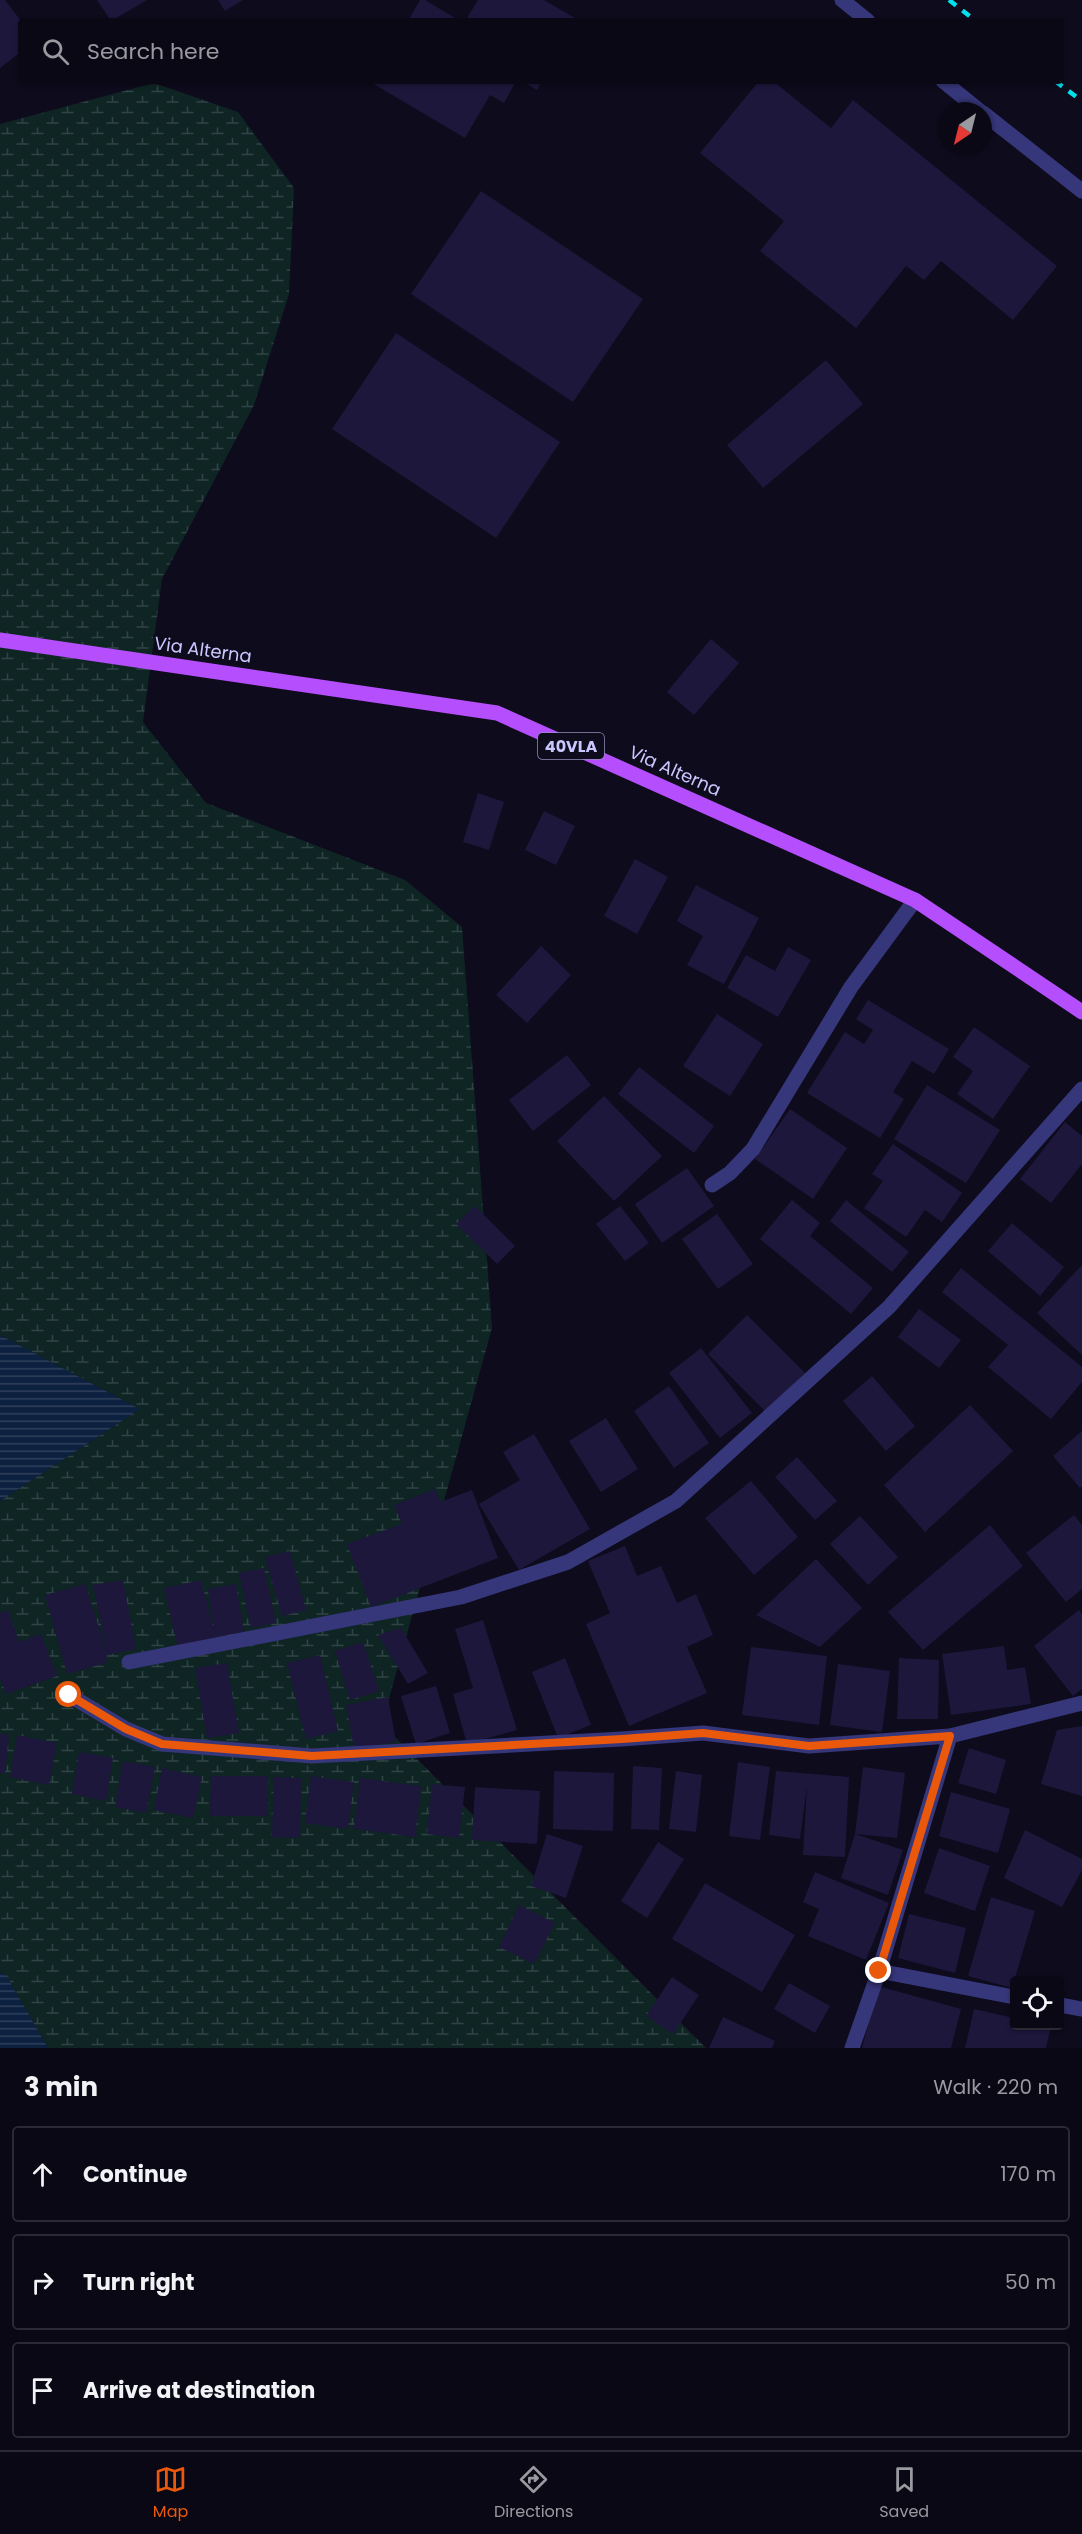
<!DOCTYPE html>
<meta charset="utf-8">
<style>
body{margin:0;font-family:Poppins,sans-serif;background:#181622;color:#f1f3f6}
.controls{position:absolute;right:18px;bottom:18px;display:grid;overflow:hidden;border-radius:6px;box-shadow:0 2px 4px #0004}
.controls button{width:54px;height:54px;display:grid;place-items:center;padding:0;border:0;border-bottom:2px solid #2a2934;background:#0a0815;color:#f1f3f6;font:30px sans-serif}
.compass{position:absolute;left:938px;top:102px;width:54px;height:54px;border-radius:50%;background:#0a0815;box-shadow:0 2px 4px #0004;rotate:215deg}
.stop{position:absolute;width:18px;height:18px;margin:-14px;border:4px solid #ea580c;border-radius:50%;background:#fff}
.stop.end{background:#ea580c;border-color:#fff;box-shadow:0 2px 6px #0008}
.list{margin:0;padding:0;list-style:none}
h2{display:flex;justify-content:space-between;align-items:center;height:78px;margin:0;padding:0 24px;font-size:26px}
h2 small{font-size:20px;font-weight:400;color:#999aa0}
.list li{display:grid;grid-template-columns:39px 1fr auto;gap:18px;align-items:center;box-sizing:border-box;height:96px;margin:0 12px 12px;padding:0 12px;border:2px solid #2a2934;border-radius:6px}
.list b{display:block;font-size:22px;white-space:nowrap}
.list em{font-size:20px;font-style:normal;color:#999aa0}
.icon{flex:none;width:33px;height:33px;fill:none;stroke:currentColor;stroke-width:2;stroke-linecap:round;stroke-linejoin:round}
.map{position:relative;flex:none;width:1082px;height:2048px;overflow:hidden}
.search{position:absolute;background:#0a0815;box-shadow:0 2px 4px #0004;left:18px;right:18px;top:18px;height:66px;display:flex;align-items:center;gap:15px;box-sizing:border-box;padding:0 21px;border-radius:6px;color:#999aa0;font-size:22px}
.sheet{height:402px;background:#0a0815}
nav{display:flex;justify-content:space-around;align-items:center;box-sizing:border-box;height:84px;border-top:2px solid #2a2934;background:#0a0815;font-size:16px;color:#999aa0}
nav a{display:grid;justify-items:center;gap:3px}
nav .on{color:#ea580c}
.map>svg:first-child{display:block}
.wetland{fill:url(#wetland-marsh)}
.water{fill:url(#water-rules)}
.building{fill:#1d173c}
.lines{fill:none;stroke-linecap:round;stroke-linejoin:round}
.minor{stroke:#36367a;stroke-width:15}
.major{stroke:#b54efd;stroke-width:15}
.rail{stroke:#02e0ee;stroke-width:4.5;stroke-dasharray:9 8;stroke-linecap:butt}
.route{stroke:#ea580c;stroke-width:8}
.labels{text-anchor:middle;stroke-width:5;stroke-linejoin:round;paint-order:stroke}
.shield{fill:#0d0b1c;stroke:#918eba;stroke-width:1.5}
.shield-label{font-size:16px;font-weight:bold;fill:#cac6fe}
.street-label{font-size:18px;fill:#cac6fe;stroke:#0d0b1c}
</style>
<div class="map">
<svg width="1082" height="2048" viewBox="0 0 1082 2048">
<defs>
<pattern id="wetland-marsh" width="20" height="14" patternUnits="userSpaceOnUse" patternTransform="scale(1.5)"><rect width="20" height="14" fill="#0e2524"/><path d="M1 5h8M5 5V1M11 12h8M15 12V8" fill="none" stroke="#304345"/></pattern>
<pattern id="water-rules" width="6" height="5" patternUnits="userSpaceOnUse" patternTransform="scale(1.5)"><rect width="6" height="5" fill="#0c213f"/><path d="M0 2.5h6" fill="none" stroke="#2e405c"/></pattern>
</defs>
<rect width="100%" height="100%" fill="#0d0b1c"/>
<path class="wetland" d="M154,83L238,112L294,188L289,294L254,405L162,579L143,722L206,803L405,880L462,927L492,1328L382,1724L706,2048H48L6,1975L0,1972V1501L140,1409L0,1335V124Z"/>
<g class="water">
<path d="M0,1335L140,1409L0,1501Z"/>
<path d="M0,1972L6,1975L48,2048H0Z"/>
</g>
<g class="building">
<path d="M0,0H5L21,21V52L0,68Z"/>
<path d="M97,0H147L111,21Z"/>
<path d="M218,0H243L225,11Z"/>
<path d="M420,0H425L460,21H408Z"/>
<path d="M478,0H544L580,21H465Z"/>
<path d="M373,81H516L504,103L490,95L465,138L372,83Z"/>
<path d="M521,81H542L537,90Z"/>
<path d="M759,81H773L831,128L853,100L1057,266L1013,320L941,261L924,280L906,266L856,328L760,251L784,221L700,153Z"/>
<path d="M481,191L643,299L573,402L411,294Z"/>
<path d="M396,333L560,442L496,538L332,429Z"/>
<path d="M826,360L863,404L763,488L727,445Z"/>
<path d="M711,639L739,663L694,715L667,692Z"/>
<path d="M478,793L504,802L489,850L463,842Z"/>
<path d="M544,811L575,826L556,865L525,850Z"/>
<path d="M635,859L668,877L637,934L604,916Z"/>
<path d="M696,885L759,918L724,984L687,965L703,936L677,921Z"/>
<path d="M541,946L571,975L527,1023L496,995Z"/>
<path d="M788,947L811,960L778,1017L727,988L746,955L775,971Z"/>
<path d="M868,1000L949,1049L934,1074L912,1061L893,1092L904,1099L880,1138L807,1093L845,1032L864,1044L873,1030L856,1019Z"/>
<path d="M717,1014L763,1044L730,1096L683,1066Z"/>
<path d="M974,1027L1030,1066L993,1119L957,1094L973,1071L953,1057Z"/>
<path d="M567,1055L591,1085L533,1131L509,1100Z"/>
<path d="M639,1067L714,1126L694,1153L618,1094Z"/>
<path d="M927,1085L1000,1130L966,1183L894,1139Z"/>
<path d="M604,1096L662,1156L614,1201L557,1141Z"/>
<path d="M790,1109L847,1148L813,1199L755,1159Z"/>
<path d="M1065,1122L1082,1136V1164L1051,1203L1020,1179Z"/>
<path d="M893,1144L962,1193L942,1222L925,1210L906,1237L864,1208L883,1181L872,1174Z"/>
<path d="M687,1168L714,1206L662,1243L635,1204Z"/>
<path d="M792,1200L820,1223L810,1236L873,1288L851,1314L760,1239Z"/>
<path d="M846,1200L909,1252L892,1272L830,1221Z"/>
<path d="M475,1206L515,1246L497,1264L456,1224Z"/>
<path d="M620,1206L649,1243L625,1261L596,1224Z"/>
<path d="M717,1214L753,1264L718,1289L682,1239Z"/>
<path d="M1012,1223L1064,1267L1040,1296L988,1251Z"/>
<path d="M1082,1265V1355L1037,1313Z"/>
<path d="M961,1268L1082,1367V1382L1051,1419L988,1367L1008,1345L942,1292Z"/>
<path d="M919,1309L961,1340L939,1368L898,1337Z"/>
<path d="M747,1315L805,1373L766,1412L708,1354Z"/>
<path d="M701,1348L752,1413L720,1438L669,1373Z"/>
<path d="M872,1376L915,1426L886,1451L843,1401Z"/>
<path d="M669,1386L709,1443L674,1468L634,1411Z"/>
<path d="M970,1405L1013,1451L925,1532L884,1485Z"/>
<path d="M606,1418L638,1469L601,1492L569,1441Z"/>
<path d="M1082,1431V1486L1080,1488L1053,1456Z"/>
<path d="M534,1434L590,1529L519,1570L479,1504L520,1480L503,1452Z"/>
<path d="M797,1457L837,1501L815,1520L775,1477Z"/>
<path d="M751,1481L798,1537L754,1575L705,1518Z"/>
<path d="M435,1489L440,1502L472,1490L498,1558L371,1607L347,1544L402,1524L394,1505Z"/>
<path d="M1074,1515L1082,1525V1589L1066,1602L1026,1553Z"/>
<path d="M860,1516L898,1557L868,1585L830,1544Z"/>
<path d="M990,1525L1023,1566L923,1650L888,1612Z"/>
<path d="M625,1546L637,1576L661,1566L677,1603L696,1594L713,1635L687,1647L707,1693L629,1726L586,1624L610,1613L588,1561Z"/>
<path d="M290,1551L306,1610L282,1616L265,1557Z"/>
<path d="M816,1559L862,1608L820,1647L756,1615Z"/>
<path d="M264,1568L276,1623L251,1628L239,1573Z"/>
<path d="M123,1580L136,1649L107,1655L106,1663L67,1674L45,1595L85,1584L107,1653L93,1585Z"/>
<path d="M201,1580L215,1634L208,1589L236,1584L244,1632L216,1637L178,1648L164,1588Z"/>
<path d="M8,1610L19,1642L41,1634L57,1676L6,1694L0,1678V1613Z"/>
<path d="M1079,1610L1082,1614V1689L1073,1696L1034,1646Z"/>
<path d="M483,1620L517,1730L467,1744L453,1694L473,1688L455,1629Z"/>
<path d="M401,1628L428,1673L408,1684L378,1635Z"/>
<path d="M363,1642L379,1691L350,1700L335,1651Z"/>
<path d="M1004,1646L1007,1670L1025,1667L1031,1704L951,1715L942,1654Z"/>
<path d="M751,1647L827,1656L819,1725L742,1715Z"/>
<path d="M320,1655L338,1731L306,1739L287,1663Z"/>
<path d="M565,1658L591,1725L558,1738L532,1672Z"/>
<path d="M899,1658L939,1660L938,1719H897Z"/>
<path d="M227,1663L239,1733L207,1738L195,1668Z"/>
<path d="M838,1664L890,1671L882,1732L830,1725Z"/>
<path d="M436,1686L450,1733L416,1744L401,1696Z"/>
<path d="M388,1697L396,1742L354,1749L346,1705Z"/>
<path d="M1082,1726V1796L1041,1784L1057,1730Z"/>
<path d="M0,1734L9,1735L5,1773H0Z"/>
<path d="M17,1735L57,1743L49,1785L10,1777Z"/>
<path d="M969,1748L1006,1760L996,1794L958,1783Z"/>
<path d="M79,1752L113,1758L106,1801L72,1794Z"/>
<path d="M123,1761L155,1767L146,1813L115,1807Z"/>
<path d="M738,1762L770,1767L760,1840L729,1836Z"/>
<path d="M633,1766L662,1768L659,1830L631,1829Z"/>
<path d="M863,1767L905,1773L897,1838L855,1834L903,1850L888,1895L841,1878L855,1834Z"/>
<path d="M162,1768L202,1777L193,1818L154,1810Z"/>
<path d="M554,1771L614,1773L613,1831L553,1829Z"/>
<path d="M676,1771L702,1775L696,1832L669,1829Z"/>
<path d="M776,1771L849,1777L845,1857L803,1855L807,1786L800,1839L769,1835Z"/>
<path d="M211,1776H268V1816H210Z"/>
<path d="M311,1776L354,1782L348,1829L305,1823Z"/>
<path d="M274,1777L301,1778L300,1838L272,1837Z"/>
<path d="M360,1778L421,1786L415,1837L354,1829Z"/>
<path d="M432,1784L465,1787L459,1838L427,1834Z"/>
<path d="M475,1787L540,1791L537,1844L472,1840Z"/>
<path d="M951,1792L1010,1809L998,1853L939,1836Z"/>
<path d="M1025,1830L1082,1859V1870L1062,1907L1004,1878Z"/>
<path d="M547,1834L583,1846L566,1898L531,1886Z"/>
<path d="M658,1842L684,1859L647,1918L621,1901Z"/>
<path d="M939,1848L990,1866L975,1911L924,1893Z"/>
<path d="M815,1872L889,1903L866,1960L808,1936L819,1909L803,1902Z"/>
<path d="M705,1883L795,1935L762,1992L672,1939Z"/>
<path d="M991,1897L1035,1911L1012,1988L968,1976Z"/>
<path d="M519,1905L555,1923L534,1964L499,1947Z"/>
<path d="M909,1914L966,1928L955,1973L898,1958Z"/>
<path d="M672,1977L699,1995L673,2034L646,2016Z"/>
<path d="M789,1983L830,2006L815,2033L774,2009Z"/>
<path d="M878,1986L961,2009L951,2048H862Z"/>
<path d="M974,2009L1014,2018V2026H1051L1046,2048H965Z"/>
<path d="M723,2017L775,2041L772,2048H709Z"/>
</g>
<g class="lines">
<g class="minor">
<path d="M842,0L868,21"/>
<path d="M943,81L980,111"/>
<path d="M983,113L1082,191"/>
<path d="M712,1185L730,1173L753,1149L851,987L915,900"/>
<path d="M129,1662L461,1597L568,1562L676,1501L889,1307L1082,1089"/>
<path d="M69,1695L126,1729L162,1744L312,1756L622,1739L703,1733L809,1746L950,1736L1082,1703"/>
<path d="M879,1971L1014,1997"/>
<path d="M1060,2005L1082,2009"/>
<path d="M852,2048L879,1971L950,1736"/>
</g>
<path class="major" d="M0,640L497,713L915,900L1082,1012"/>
<g class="rail">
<path d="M949,0L976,21"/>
<path d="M1055,81L1082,101"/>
</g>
</g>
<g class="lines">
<path class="route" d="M69,1695L126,1729L162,1744L312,1756L622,1739L703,1733L809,1746L950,1736L879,1971"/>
</g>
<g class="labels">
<rect class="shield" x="538" y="733" width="66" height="26" rx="4.5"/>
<g class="shield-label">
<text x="571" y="752">40VLA</text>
</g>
<g class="street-label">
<text transform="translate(203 650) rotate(8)" y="6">Via Alterna</text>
<text transform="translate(675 771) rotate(24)" y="6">Via Alterna</text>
</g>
</g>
</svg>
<div class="controls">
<button><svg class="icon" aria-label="locate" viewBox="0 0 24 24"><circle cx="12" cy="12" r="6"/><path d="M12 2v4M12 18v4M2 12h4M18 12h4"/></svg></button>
</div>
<svg class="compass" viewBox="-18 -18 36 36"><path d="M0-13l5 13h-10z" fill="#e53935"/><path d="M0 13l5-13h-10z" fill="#999aa0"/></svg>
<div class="stop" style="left:69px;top:1695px"></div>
<div class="stop end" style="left:879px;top:1971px"></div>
<div class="search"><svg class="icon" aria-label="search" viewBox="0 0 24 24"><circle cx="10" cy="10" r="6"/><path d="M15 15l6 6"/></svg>Search here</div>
</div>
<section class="sheet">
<h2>3 min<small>Walk · 220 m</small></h2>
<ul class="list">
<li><svg class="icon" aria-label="ahead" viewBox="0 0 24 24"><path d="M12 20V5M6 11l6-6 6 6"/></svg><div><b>Continue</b></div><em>170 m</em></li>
<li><svg class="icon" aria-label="right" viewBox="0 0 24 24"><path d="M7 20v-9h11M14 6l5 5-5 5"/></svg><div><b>Turn right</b></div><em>50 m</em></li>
<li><svg class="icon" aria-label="arrive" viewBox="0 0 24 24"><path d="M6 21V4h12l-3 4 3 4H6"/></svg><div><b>Arrive at destination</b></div></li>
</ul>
</section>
<nav>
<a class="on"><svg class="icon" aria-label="map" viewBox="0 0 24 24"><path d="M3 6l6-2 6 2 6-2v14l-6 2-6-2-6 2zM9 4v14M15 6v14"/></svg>Map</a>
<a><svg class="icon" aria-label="directions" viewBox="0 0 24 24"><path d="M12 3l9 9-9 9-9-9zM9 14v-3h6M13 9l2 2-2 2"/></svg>Directions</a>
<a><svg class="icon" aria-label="saved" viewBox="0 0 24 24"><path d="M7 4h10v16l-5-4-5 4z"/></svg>Saved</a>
</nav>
